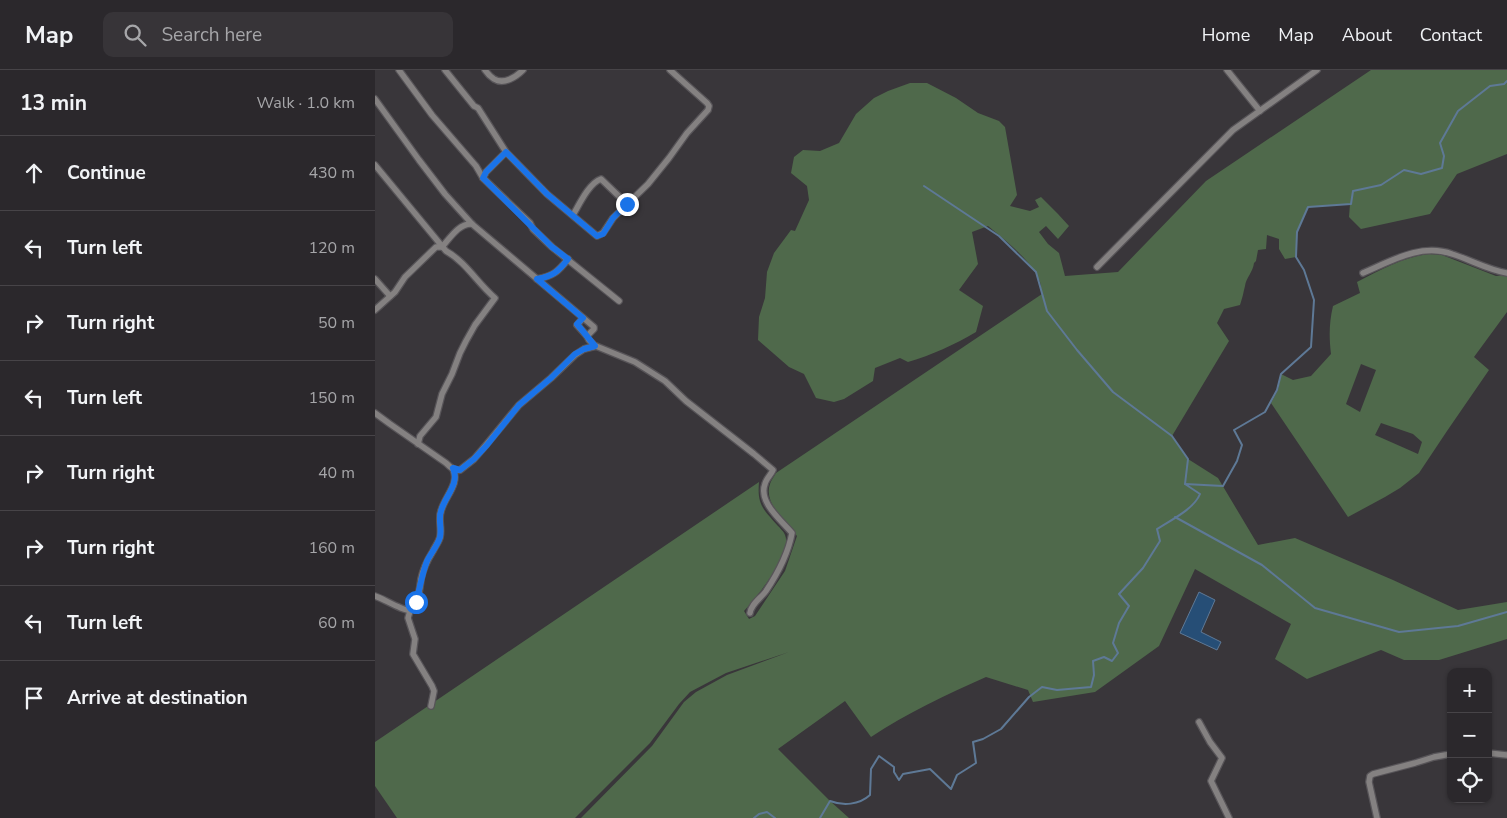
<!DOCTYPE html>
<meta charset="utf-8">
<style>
body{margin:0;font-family:"Nunito Sans",sans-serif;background:#373438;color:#f1f3f6}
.controls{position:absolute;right:15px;bottom:15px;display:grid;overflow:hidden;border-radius:10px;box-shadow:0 1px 4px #0004}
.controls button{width:45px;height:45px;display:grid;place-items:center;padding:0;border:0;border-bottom:1px solid #474448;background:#2b282c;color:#f1f3f6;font:25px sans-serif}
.stop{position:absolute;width:15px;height:15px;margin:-11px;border:4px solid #1a73e8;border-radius:50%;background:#fff}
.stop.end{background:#1a73e8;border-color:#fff;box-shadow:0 1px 5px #0008}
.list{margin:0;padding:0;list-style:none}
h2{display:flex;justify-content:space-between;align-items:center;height:65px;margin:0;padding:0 20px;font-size:21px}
h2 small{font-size:16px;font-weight:400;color:#a6a6a9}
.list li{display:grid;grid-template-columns:32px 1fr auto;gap:15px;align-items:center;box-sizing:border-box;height:75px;padding:0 20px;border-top:1px solid #474448}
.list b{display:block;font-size:19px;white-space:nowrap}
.list em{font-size:16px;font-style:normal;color:#a6a6a9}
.icon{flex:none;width:28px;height:28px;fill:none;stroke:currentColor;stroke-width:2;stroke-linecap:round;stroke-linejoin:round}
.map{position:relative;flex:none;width:1132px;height:748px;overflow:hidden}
header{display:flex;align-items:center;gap:30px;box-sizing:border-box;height:70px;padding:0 25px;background:#2b282c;border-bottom:1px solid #474448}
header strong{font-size:24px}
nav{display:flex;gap:28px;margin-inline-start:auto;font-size:18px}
.search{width:350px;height:45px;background:#373438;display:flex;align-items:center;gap:12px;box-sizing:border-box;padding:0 18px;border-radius:10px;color:#a6a6a9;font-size:19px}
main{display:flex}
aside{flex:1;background:#2b282c}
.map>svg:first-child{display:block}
.green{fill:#4f694b;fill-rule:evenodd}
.water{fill:#264e76;stroke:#5e7996}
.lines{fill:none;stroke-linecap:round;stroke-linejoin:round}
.stream{stroke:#5e7996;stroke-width:2}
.minor-casing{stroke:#575458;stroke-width:8}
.minor{stroke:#848181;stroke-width:5.5}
.route{stroke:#1a73e8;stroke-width:6}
</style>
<header>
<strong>Map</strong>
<div class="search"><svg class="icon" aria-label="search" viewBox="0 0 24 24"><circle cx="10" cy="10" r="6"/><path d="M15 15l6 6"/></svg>Search here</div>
<nav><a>Home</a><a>Map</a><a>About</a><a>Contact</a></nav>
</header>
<main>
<aside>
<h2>13 min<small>Walk · 1.0 km</small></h2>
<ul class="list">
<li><svg class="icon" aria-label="ahead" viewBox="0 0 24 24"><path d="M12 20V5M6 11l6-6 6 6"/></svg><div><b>Continue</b></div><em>430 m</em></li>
<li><svg class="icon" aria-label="left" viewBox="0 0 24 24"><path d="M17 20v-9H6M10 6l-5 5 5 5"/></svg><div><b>Turn left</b></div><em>120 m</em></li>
<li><svg class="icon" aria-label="right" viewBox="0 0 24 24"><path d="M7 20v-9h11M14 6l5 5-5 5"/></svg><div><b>Turn right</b></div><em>50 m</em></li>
<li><svg class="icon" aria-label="left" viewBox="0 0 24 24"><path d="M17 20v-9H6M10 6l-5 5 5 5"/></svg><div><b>Turn left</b></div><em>150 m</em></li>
<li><svg class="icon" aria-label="right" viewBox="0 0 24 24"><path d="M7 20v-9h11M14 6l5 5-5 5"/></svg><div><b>Turn right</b></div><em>40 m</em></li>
<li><svg class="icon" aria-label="right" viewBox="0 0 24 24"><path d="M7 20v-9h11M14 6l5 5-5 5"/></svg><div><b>Turn right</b></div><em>160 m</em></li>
<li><svg class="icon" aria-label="left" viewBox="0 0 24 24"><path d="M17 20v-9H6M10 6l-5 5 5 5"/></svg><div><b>Turn left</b></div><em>60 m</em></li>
<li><svg class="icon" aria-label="arrive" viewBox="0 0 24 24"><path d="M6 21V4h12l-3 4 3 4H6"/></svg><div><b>Arrive at destination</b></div></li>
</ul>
</aside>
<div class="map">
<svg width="1132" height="748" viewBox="0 0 1132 748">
<rect width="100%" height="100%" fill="#39363a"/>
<g class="green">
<path d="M996,0H1132V84L1082,104L1055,144L986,159L974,147L975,134L933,137L922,161L921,187L910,189L904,179V169L892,165L891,179L883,180L881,191L879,193C878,202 871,208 870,216C868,224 868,226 865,235L849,239L842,253L854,271L797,366L813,389L843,408L883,475L920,468L1018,510L1083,540L1132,532V569L1064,590H1029L1006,580L932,609L900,589L916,554L820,499L784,576L720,622L658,632L653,620L611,607C571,625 532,643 496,667L470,631L403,679L455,731L474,748H206L277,676L309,632L321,622L352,605L414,582L351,603L315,622L304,634L275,673L200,748H22L0,716V672L384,412C382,435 388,439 403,456C405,458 409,462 410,465C418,483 381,528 369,541L374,549L380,546L410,501L422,466C411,452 388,433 395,414C396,410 399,407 401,403L667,224C666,220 666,215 665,212C657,191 630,170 613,156L597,162L603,194L584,220L608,236L601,262C579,275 557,285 533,292L525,288L500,298L498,311L469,329L459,332L441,328L429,304L414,297L383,270L384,247L390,228L392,202L399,183L416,160L420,161L434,130L432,116L416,103L419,87L428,80L445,81L464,73L481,44L499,28L513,21L535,13H552L581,28L603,43L624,51L630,57L642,125L635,136L655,141L664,137L660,130L666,127L683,144L694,156L683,169L671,156L664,162L673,174L684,183L690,206L743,202L831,111Z"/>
<path d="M1054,184L1067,185L1121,206L1132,205V242L1099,287L1114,300L1072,361L1044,403L1025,418L1010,427L973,447L896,333L903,320L906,304L918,310L936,306L956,284C954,267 954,253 958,236L985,223L982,212C1005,200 1028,187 1054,184ZM986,294L1001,300L985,342L971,334ZM1006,353L1038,364L1047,372L1043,384L1000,365Z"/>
</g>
<path class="water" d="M824,522L840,530L826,562L846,572L842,580L805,563Z"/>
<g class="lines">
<g class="stream">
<path d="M549,116L624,166L661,202L672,241L702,280L738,322L797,366L813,389L810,414"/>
<path d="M800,447L887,495L940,538L1024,562L1083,556L1132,542"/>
<path d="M379,748L384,744L392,742L400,748"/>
<path d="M445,748L455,731C468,736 484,735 495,725L496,699L504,686L519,697V702L524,710L528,704L555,699L576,719L582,705L601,693L598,672L608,669L626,659L654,627L667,617L682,620L716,617L719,605L718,591L729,587L737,591L743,583L738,573L744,553L754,536L744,524L768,498L785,471L782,459C796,450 819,439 825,424L810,414L848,416L862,391L867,375L859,360L890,342L902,320L906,304L936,277L939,230L929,200L921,187L922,162L933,137L976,134L978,121L1006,115L1029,100L1046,104L1067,98L1069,86L1065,73L1083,41L1115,16L1129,14L1132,11"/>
</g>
<g class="minor-casing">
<g id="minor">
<path d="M24,0L57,45L101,96L108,108L155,153L158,159L177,177L244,231"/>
<path d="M70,0L99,36L103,38L131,82L172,124L222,166L228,163L238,148L273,114L294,88L312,63L333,40L334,36L332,33L295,0"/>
<path d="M110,0C112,3 116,7 119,9C129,15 141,7 148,0"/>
<path d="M852,0L885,41"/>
<path d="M0,29L44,90L70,124L97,154L219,257V259L212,266L214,270L220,276"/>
<path d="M0,95L71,181C91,192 103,214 120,228L100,255L91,271L85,283L77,304L67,324L61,347L45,366L43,374"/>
<path d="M108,108L111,102L131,82"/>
<path d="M198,145C204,135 214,113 226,109L252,134"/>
<path d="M722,197L858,60L942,0"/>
<path d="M988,203C1016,191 1046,173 1077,184C1096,190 1113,200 1132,203"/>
<path d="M0,209L15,226"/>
<path d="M162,209C178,206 183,202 193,189"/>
<path d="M0,240L20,222L30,207L61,177H67C75,168 84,153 97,154"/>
<path d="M208,248L202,255L212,266"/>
<path d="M0,343L15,354L71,393C75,397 79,401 85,400L99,389L111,375L144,335L176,308L200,285L209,279L221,276L260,292L290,311L311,331L379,384L398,400C396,405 391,409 390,414C383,432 406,450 417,463C413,485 403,503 391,521C386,528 376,534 375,543"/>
<path d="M0,526C7,528 30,542 35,540C43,538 45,516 46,509C48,499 53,489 58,481C60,476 64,472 65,467C67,458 63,449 66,441C70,426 85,414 78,399"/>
<path d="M35,541L33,548L40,569L38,584L57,616L59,621L56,636"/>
<path d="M824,652L835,672L847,688L836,711L854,748"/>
<path d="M1113,683L1132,685"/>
<path d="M1002,748L994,712L995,706L998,704L1040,693L1059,687L1076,684"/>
</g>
</g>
<use href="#minor" class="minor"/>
</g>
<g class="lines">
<path class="route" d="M41,532C45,518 47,504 52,491C56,483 63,475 65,467C67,458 63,449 66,441C70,426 85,414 78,398L85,400L99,389L112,375L144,335L176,308L200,284L209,279L220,276L202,254L208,248L162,209C178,206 183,202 193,189L177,177L108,108L111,102L131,82L172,124L222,166L228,164L238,148L252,134"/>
</g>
</svg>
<div class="controls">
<button>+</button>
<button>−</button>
<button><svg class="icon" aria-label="locate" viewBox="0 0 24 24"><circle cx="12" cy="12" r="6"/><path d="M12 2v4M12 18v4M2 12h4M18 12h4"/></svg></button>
</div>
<div class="stop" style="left:41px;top:532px"></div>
<div class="stop end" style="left:252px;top:134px"></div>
</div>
</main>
